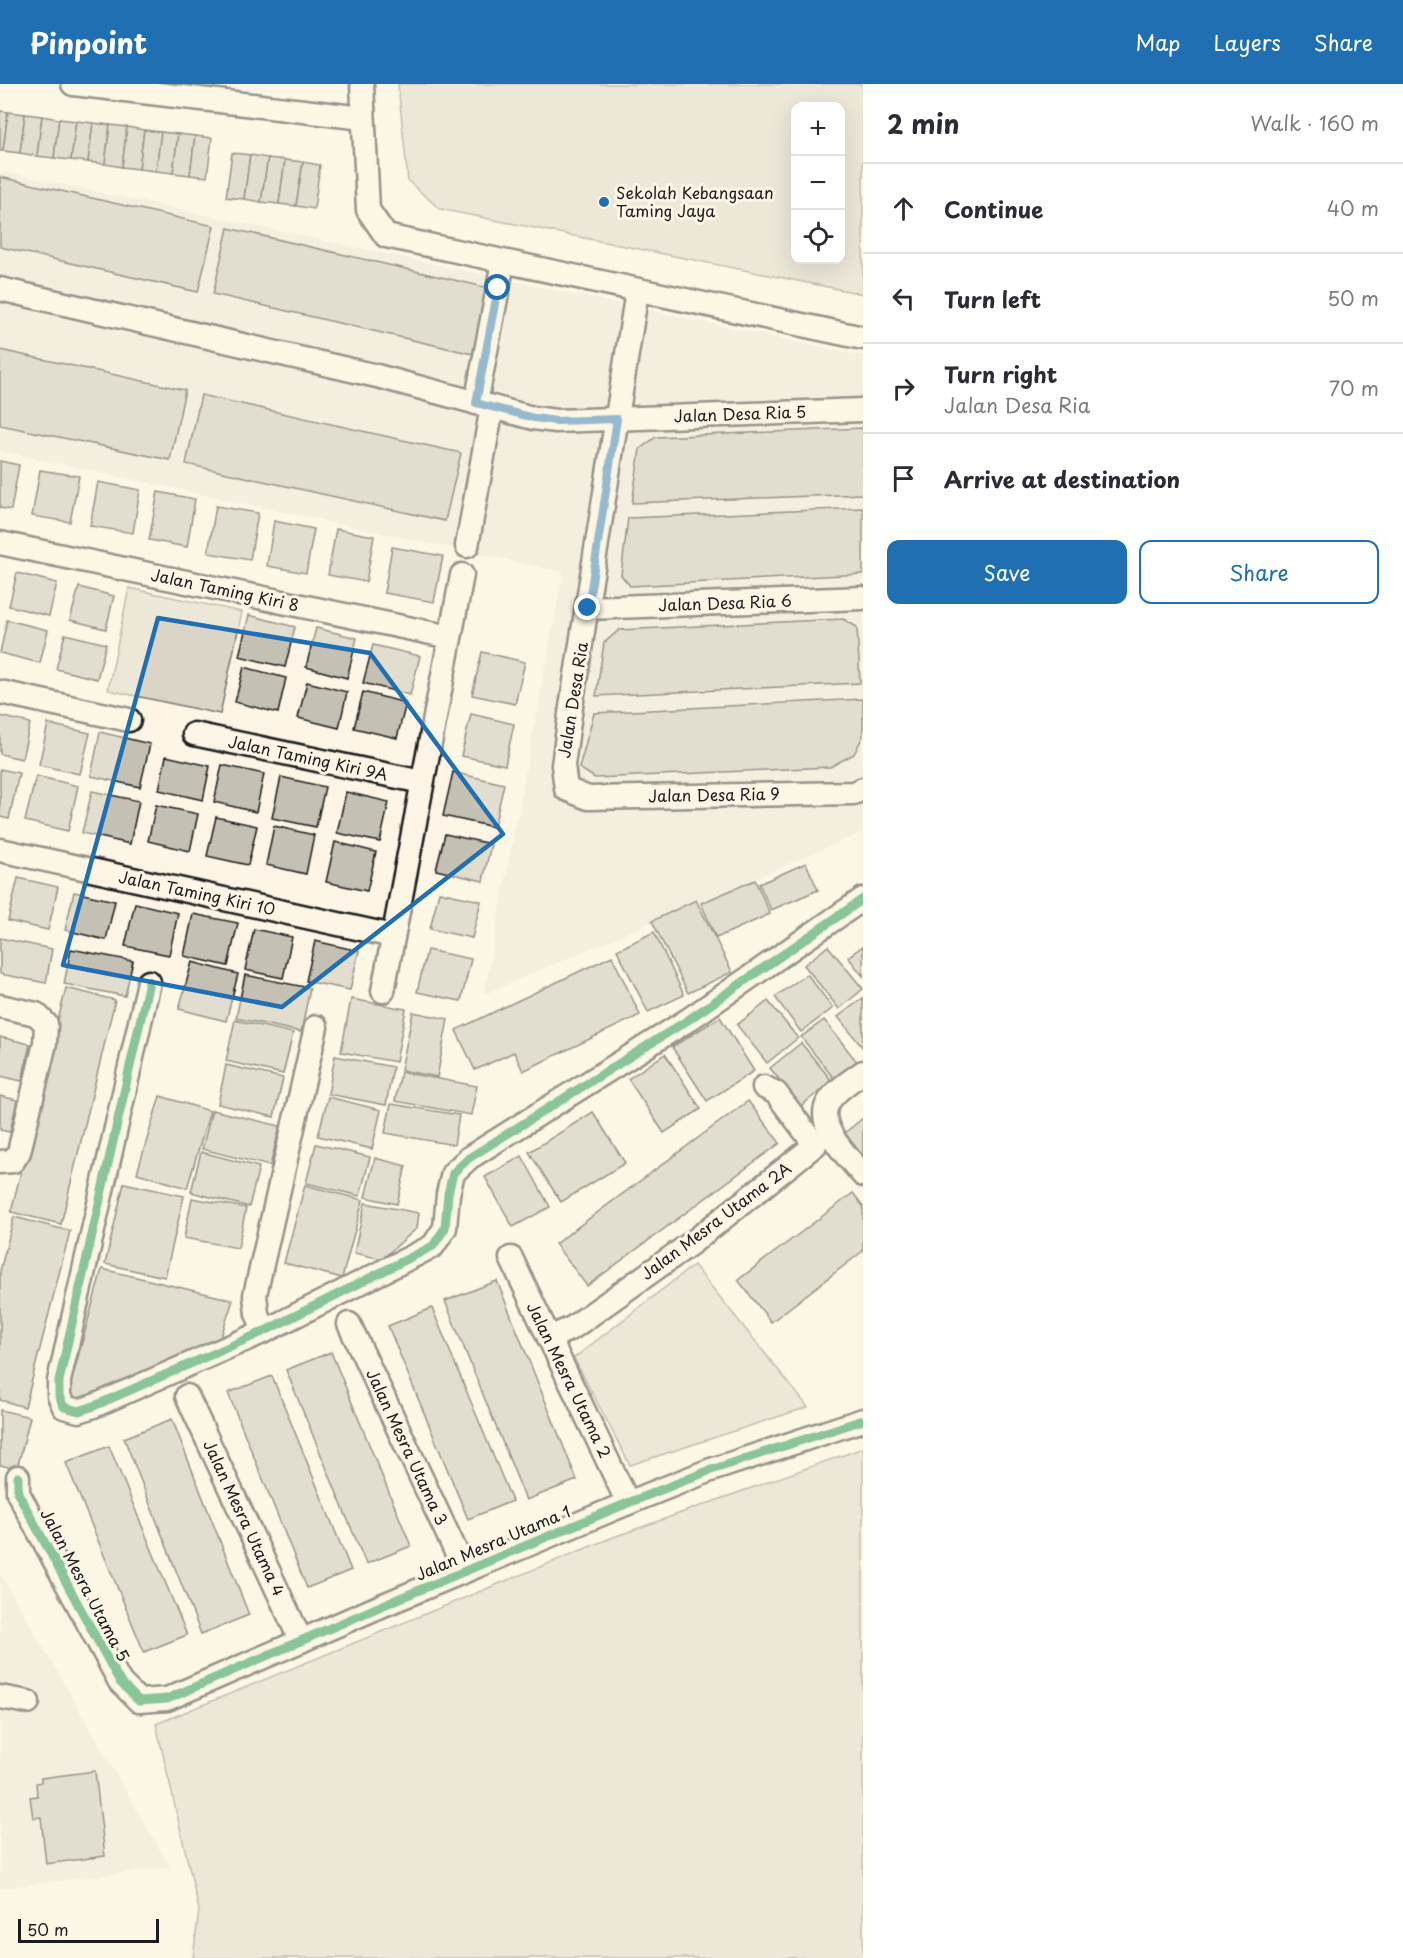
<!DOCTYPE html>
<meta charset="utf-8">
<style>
body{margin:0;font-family:"Playpen Sans",sans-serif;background:#f2f2f3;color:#2b2b33}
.controls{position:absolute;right:18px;top:18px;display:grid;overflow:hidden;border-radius:12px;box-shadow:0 6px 24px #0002}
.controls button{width:54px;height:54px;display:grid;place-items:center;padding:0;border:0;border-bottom:2px solid #e1e1e2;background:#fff;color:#2b2b33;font:30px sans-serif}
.scale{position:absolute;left:18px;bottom:15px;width:141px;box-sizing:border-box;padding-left:6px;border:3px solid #1c1c1c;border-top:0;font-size:16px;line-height:21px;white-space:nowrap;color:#1c1c1c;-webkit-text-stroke:4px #fcf5e5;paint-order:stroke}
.stop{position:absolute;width:18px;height:18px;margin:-14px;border:4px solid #1f6fb2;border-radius:50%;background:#fff}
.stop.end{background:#1f6fb2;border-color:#fff;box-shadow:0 2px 6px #0008}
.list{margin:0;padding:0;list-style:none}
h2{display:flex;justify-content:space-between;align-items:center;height:78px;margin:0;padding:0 24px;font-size:26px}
h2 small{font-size:20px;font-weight:400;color:#7c7c81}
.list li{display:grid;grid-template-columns:39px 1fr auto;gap:18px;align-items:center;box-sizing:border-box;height:90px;padding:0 24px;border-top:2px solid #e1e1e2}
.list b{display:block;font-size:22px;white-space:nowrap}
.list p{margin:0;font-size:20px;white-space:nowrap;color:#7c7c81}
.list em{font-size:20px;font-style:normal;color:#7c7c81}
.actions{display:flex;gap:12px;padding:18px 24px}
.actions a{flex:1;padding:14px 0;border:2px solid #1f6fb2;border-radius:12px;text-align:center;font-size:21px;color:#1f6fb2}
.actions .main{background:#1f6fb2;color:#fff}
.icon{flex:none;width:33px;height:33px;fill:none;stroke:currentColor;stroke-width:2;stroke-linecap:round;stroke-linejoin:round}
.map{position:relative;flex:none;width:863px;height:1874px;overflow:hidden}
header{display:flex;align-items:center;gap:36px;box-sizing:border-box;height:84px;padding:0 30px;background:#1f6fb2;color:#fff}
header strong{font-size:28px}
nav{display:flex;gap:33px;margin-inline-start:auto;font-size:21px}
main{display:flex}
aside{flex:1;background:#fff}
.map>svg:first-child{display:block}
.built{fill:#ebe5d6}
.green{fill:#dbd5c8;stroke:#7c7872;stroke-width:1.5;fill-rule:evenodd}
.building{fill:#c4c0b3;stroke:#1c1c1c;stroke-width:1.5}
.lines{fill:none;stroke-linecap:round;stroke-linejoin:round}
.street-casing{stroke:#1c1c1c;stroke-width:27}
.street{stroke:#fcf5e5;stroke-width:22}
.cycleway-casing{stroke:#fcf5e5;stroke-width:13}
.cycleway{stroke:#00873e;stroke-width:9}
.route{stroke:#1f6fb2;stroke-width:8}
.marked{fill:none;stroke:#1f6fb2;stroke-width:4.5;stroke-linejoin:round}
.poi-dot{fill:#1f6fb2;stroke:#fcf5e5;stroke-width:2}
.labels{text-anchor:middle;stroke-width:6;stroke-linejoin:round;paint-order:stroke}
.poi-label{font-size:16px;fill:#1c1c1c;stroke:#fcf5e5;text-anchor:start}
.street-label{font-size:16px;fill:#1c1c1c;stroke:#fcf5e5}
</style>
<header>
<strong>Pinpoint</strong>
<nav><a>Map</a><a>Layers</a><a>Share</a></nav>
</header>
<main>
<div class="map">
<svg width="863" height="1874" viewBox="0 0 863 1874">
<rect width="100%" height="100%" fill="#fcf5e5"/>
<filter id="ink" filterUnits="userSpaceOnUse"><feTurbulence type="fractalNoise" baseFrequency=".0167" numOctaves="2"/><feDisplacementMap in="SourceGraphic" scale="12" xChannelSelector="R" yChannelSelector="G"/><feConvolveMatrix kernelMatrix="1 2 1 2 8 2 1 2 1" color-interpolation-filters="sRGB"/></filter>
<g filter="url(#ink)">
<g class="built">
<path d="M0,87L863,272V748L484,910L563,488L0,367Z"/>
<path d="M0,1489L170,1783L0,1804Z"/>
</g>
<g class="green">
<path d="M398,0H863V210L440,125L408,97ZM796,22H840V176H796Z"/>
<path d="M129,504L242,528L220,630L108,606Z"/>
<path d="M694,1181L808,1323L630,1381L574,1274Z"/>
<path d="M863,1364V1874H193L199,1826L156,1640L611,1454Z"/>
</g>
<g class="building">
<path d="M0,27L8,28L3,67H0Z"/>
<path d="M8,28L25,30L20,69L3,67Z"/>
<path d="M25,30L42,32L37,72L20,69Z"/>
<path d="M42,32L59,35L54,74L37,72Z"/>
<path d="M59,35L76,37L71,76L54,74Z"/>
<path d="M76,37L93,39L88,78L71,76Z"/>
<path d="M93,39L110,41L105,80L88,78Z"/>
<path d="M110,41L127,43L122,83L105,80Z"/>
<path d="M127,43L144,46L139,85L122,83Z"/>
<path d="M144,46L161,48L156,87L139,85Z"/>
<path d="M161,48L178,50L173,89L156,87Z"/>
<path d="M178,50L195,52L190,91L173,89Z"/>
<path d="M195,52L212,54L207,93L190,91Z"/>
<path d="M232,69L250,71L244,115L226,113Z"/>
<path d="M250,71L268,74L261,118L244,115Z"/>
<path d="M268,74L285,76L279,120L261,118Z"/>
<path d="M285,76L303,78L296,122L279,120Z"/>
<path d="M303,78L320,81L314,125L296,122Z"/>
<path d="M0,93L214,142L198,208L0,163Z"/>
<path d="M228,144L489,204L473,270L213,210Z"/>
<path d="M0,266L185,306L170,376L0,341Z"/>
<path d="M201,311L461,369L445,437L186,380Z"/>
<path d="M863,344V410L632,419L640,365L656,353Z"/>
<path d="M0,377L19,381L11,426L0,424Z"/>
<path d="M40,386L79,392L70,438L32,432Z"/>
<path d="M98,398L140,406L133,449L90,442Z"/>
<path d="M158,408L195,415L187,463L149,456Z"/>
<path d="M216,422L258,429L250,476L208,469Z"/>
<path d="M863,424V490L630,502L621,491L628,434Z"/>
<path d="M274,437L314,445L306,489L267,482Z"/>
<path d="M336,445L374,452L366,498L328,491Z"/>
<path d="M392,463L443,472L434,518L384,509Z"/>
<path d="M17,489L57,499L49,532L9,522Z"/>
<path d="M79,503L114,512L106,545L70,536Z"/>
<path d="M249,531L295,543L285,583L239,572Z"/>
<path d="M843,535L857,543L860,599L596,612L604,559L619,546Z"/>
<path d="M7,536L48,546L40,579L0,569Z"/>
<path d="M316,544L357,554L347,594L306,583Z"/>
<path d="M65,550L106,560L97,595L56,585Z"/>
<path d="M373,561L420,572L410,611L363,599Z"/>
<path d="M482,568L525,578L515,620L472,611Z"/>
<path d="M244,583L286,594L278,629L235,618Z"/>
<path d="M307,598L347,608L339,644L298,634Z"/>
<path d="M363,608L406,619L397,654L354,644Z"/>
<path d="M863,615V652L854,670L830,683L595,694L579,684L594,629Z"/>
<path d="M471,630L514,640L505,681L461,672Z"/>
<path d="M0,632L30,639L22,675L0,670Z"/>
<path d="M48,640L90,649L80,690L39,681Z"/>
<path d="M100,648L150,660L140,703L91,692Z"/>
<path d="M166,672L210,682L203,716L159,706Z"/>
<path d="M222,681L264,690L256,728L214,718Z"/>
<path d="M0,685L19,689L9,735L0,733Z"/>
<path d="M453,688L504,700L494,743L443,732Z"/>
<path d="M36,692L78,702L68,747L25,737Z"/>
<path d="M281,693L325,703L316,743L272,734Z"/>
<path d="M92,707L139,717L130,760L82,749Z"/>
<path d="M346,708L389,718L380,758L337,749Z"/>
<path d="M156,721L198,730L190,767L148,757Z"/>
<path d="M216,733L257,742L248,781L207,772Z"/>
<path d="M274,742L314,751L306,790L266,781Z"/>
<path d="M445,750L491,760L483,797L436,786Z"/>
<path d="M335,758L376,768L367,807L326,798Z"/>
<path d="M806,779L818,806L771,826L759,800Z"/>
<path d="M18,794L58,803L48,846L8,837Z"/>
<path d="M755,796L770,830L716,854L701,819Z"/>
<path d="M74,808L115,817L106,856L65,846Z"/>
<path d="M439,808L481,817L472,854L430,845Z"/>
<path d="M696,816L732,888L688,909L652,837Z"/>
<path d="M135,819L178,829L169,871L125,862Z"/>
<path d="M193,830L238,839L228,882L184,872Z"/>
<path d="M254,845L292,853L283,894L245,886Z"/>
<path d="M654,848L684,911L648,928L617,866Z"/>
<path d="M0,854L52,865L46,899L0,890Z"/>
<path d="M315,857L359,867L350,906L306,897Z"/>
<path d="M828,862L863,905L839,925L804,881Z"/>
<path d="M863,862V892L848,873Z"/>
<path d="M71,865L133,877L125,912L64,900Z"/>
<path d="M427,866L471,875L461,917L417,908Z"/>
<path d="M612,872L640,931L523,987L514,968L475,986L456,946Z"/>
<path d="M192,878L238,890L226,937L179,925Z"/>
<path d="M807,890L833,924L801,948L775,913Z"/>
<path d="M245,891L310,904L301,948L236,934Z"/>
<path d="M66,904L115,916L61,1140L11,1128Z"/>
<path d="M863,914V964L838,933Z"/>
<path d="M351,915L406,925L396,978L341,968Z"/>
<path d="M768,917L798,954L767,979L737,941Z"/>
<path d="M413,928L448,935L437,993L401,986Z"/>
<path d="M720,933L754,987L707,1017L672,963Z"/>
<path d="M235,936L293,949L283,990L226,977Z"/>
<path d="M824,936L858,979L835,996L801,953Z"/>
<path d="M0,953L30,960L22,997L0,992Z"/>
<path d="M801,959L832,997L801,1022L770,984Z"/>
<path d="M665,970L701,1025L664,1049L628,995Z"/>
<path d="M335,972L393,983L386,1021L328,1010Z"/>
<path d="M226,981L283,994L274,1033L218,1020Z"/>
<path d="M401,988L477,1002L471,1031L395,1017Z"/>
<path d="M0,1012L17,1016L10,1048L0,1046Z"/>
<path d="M160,1012L210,1027L187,1104L137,1089Z"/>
<path d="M328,1013L381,1026L372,1065L318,1052Z"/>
<path d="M748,1017L780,1059L587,1202L555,1160Z"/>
<path d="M391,1020L459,1031L454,1061L385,1049Z"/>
<path d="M212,1026L280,1042L270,1082L202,1065Z"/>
<path d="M593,1028L625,1079L561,1118L529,1068Z"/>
<path d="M863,1034V1075L842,1051Z"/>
<path d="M316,1060L370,1073L360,1112L306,1099Z"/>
<path d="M201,1068L259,1083L249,1123L191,1108Z"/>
<path d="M522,1072L550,1123L513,1143L485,1093Z"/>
<path d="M375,1074L406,1082L397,1120L365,1113Z"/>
<path d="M124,1099L184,1112L165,1193L105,1180Z"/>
<path d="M305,1101L363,1116L342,1194L284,1179Z"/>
<path d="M853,1109L863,1122V1167L771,1238L738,1196Z"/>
<path d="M192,1114L246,1124L238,1164L184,1154Z"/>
<path d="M365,1119L419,1129L417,1144L382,1175L354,1169Z"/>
<path d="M14,1133L70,1147L25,1323L0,1316V1187Z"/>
<path d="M102,1185L233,1216L219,1258L80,1316L68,1310Z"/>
<path d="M497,1197L577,1396L526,1416L445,1217Z"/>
<path d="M432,1224L512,1417L468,1435L388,1242Z"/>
<path d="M331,1268L411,1462L366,1480L286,1286Z"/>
<path d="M272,1292L351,1486L307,1504L228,1309Z"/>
<path d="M0,1326L30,1333L17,1385L0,1381Z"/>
<path d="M172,1335L249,1531L201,1550L124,1354Z"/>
<path d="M109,1362L187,1551L144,1568L66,1379Z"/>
<path d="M95,1687L105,1772L46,1780L41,1733L33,1734L30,1713L37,1712L36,1699L41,1698V1694Z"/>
</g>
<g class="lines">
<g class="street-casing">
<g id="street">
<path d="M73,0L363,34"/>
<path d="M362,0L368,126L386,152L863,254"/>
<path d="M0,205L377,292L533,334L556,337L863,326"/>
<path d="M637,207L571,623L563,681L566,705L588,714L854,709L863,705"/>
<path d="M476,319L503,178"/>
<path d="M0,459L450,553"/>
<path d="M467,462L492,323"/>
<path d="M588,524L863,514"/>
<path d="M0,608L129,636"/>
<path d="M194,650L422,698"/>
<path d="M0,766L393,852"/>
<path d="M149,898L59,1297V1312L64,1323L79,1327L94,1322L265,1247L433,1162L445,1144L448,1110L453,1089L469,1074L688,936L863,815"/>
<path d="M383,907L462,491"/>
<path d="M0,922L36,930L46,940L45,959L19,1068L13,1077L0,1078"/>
<path d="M863,988C851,997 835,1006 828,1019C815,1042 849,1074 863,1091"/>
<path d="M511,1174L628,1419"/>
<path d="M349,1240L465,1487"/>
<path d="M265,1247L257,1230L255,1211L316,943"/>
<path d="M549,1254L572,1244L693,1158L815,1061L776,1009L764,1003"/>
<path d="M187,1312L301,1557"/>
<path d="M18,1393V1409L120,1598L139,1617L167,1615L381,1522L628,1419L708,1387L863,1336"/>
<path d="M0,1613L28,1618"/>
</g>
</g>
<use href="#street" class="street"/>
<g class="cycleway-casing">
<g id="cycleway">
<path d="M149,898L59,1297V1312L64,1323L79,1327L94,1322L265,1247L433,1162L445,1144L448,1110L453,1089L469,1074L688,936L863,815"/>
<path d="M18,1393V1409L120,1598L139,1617L167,1615L381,1522L628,1419L708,1387L863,1336"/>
</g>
</g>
<use href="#cycleway" class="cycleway"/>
</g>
</g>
<g class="lines" filter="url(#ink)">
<path class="route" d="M498,204L476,319L534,334L556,337L617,335L588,524"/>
</g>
<path d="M0 0H863V1874H0ZM158,534L370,569L503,750L282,923L63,881Z" fill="#fcf5e5" fill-opacity=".55" fill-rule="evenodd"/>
<path class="marked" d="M158,534L370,569L503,750L282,923L63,881Z"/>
<circle class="poi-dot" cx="604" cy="118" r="6"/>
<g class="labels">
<g class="poi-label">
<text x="616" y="115">Sekolah Kebangsaan<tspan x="616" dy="18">Taming Jaya</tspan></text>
</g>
<g class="street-label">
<text transform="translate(740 330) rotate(-2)" y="6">Jalan Desa Ria 5</text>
<text transform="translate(225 506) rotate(12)" y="6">Jalan Taming Kiri 8</text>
<text transform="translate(725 519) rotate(-2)" y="6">Jalan Desa Ria 6</text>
<text transform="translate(573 616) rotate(-81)" y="6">Jalan Desa Ria</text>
<text transform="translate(308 674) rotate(12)" y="6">Jalan Taming Kiri 9A</text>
<text transform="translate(714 711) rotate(-1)" y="6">Jalan Desa Ria 9</text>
<text transform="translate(197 809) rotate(12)" y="6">Jalan Taming Kiri 10</text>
<text transform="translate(716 1137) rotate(-37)" y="6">Jalan Mesra Utama 2A</text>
<text transform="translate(569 1296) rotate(64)" y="6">Jalan Mesra Utama 2</text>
<text transform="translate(407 1363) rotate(65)" y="6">Jalan Mesra Utama 3</text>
<text transform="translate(244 1434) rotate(65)" y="6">Jalan Mesra Utama 4</text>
<text transform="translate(493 1459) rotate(-23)" y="6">Jalan Mesra Utama 1</text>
<text transform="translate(85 1501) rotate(62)" y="6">Jalan Mesra Utama 5</text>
</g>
</g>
</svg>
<div class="controls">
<button>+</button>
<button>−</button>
<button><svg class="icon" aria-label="locate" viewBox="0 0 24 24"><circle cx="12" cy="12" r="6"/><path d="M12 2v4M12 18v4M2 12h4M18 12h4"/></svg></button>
</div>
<div class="scale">50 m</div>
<div class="stop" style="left:498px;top:204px"></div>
<div class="stop end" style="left:588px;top:524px"></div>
</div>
<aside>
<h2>2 min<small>Walk · 160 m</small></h2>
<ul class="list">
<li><svg class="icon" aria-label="ahead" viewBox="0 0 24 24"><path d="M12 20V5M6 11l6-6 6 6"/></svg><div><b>Continue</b></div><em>40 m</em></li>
<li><svg class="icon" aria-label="left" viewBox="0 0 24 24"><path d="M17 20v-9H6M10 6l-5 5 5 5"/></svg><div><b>Turn left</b></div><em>50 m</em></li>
<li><svg class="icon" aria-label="right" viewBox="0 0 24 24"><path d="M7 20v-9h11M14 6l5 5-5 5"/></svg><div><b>Turn right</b><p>Jalan Desa Ria</p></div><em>70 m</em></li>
<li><svg class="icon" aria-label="arrive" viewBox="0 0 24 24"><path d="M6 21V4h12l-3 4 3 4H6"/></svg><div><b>Arrive at destination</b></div></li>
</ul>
<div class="actions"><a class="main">Save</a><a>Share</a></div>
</aside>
</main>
